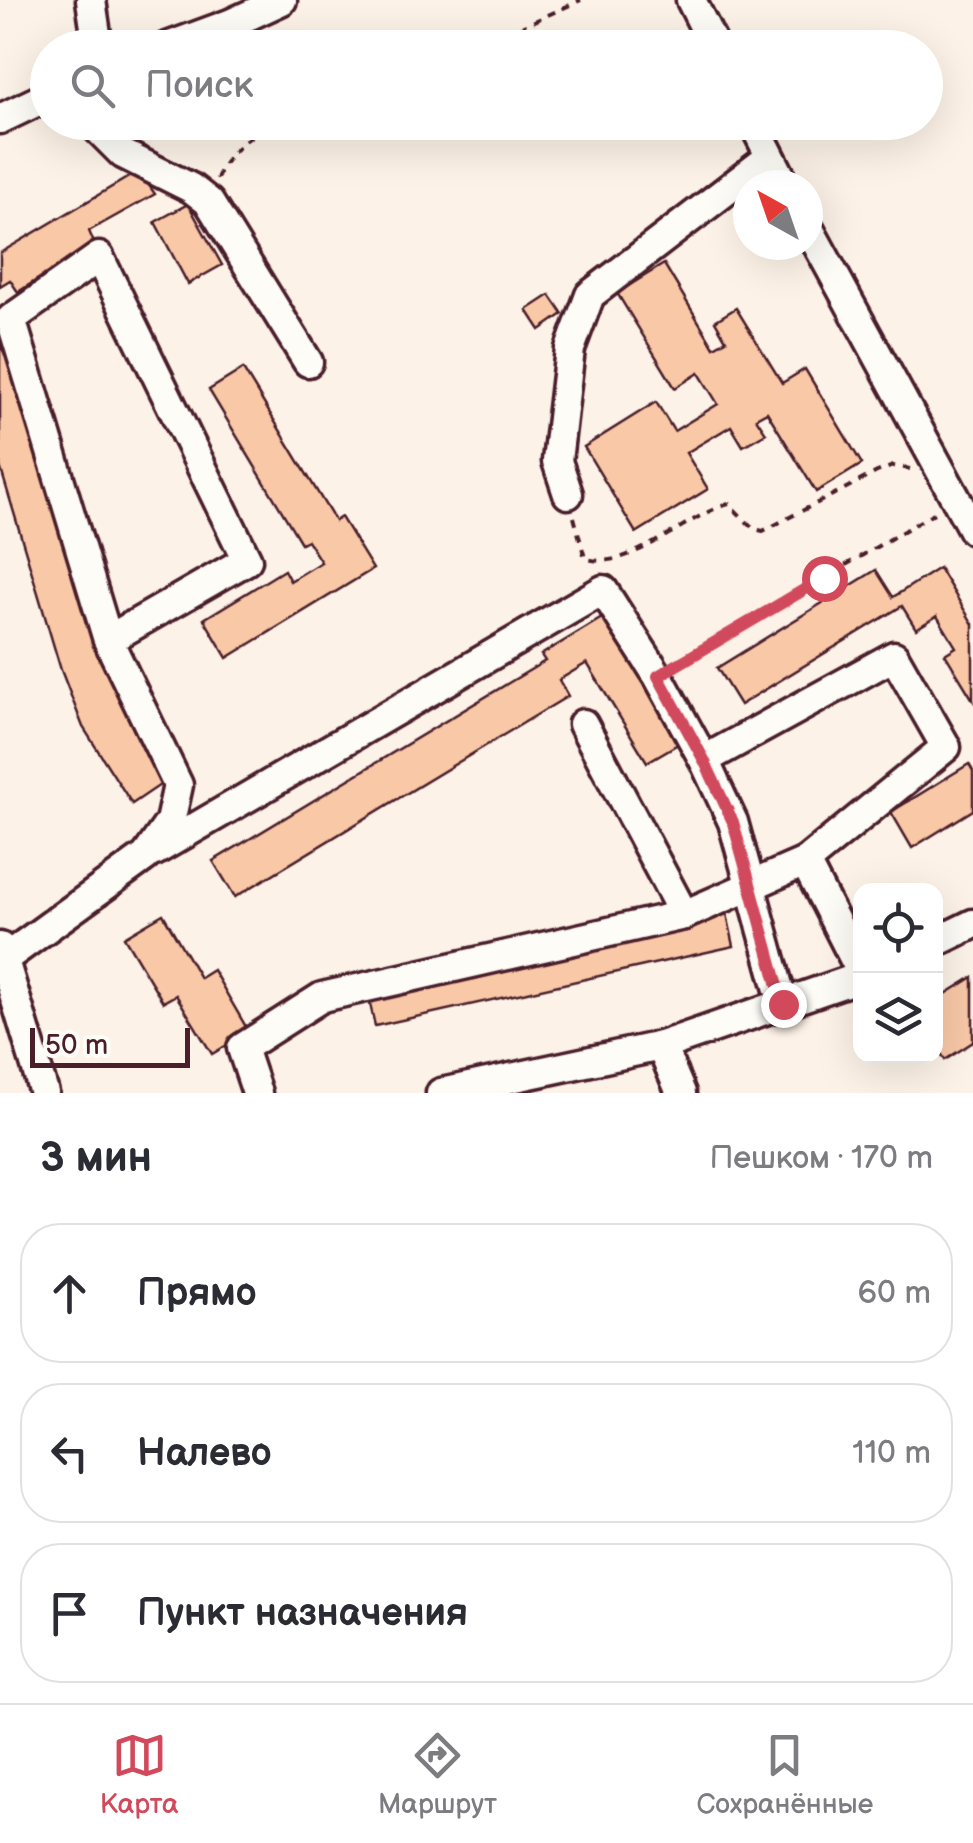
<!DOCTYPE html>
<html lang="ru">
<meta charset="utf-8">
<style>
body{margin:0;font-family:"Balsamiq Sans",sans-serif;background:#f7f7f7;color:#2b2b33}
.controls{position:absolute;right:30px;bottom:30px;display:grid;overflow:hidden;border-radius:20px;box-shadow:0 10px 40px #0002}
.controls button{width:90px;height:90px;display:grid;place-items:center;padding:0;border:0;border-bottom:2px solid #e1e1e2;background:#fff;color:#2b2b33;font:50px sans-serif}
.compass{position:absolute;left:733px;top:170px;width:90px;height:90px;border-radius:50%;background:#fff;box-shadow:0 10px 40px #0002;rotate:320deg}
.scale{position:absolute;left:30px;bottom:25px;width:160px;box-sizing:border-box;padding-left:10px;border:5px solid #4a1f2b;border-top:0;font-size:28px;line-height:35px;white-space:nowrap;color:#4a1f2b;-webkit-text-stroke:8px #fdfcf7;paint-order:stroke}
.stop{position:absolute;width:30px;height:30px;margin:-22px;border:8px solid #d1495b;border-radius:50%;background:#fff}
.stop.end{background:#d1495b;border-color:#fff;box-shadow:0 2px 10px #0008}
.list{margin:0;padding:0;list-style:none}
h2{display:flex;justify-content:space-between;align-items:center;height:130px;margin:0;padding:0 40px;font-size:42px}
h2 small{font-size:32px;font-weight:400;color:#7c7c81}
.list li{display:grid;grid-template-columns:65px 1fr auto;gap:30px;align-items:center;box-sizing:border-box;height:140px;margin:0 20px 20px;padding:0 20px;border:2px solid #e1e1e2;border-radius:40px}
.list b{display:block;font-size:38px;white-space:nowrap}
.list em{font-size:32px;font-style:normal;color:#7c7c81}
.icon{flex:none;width:55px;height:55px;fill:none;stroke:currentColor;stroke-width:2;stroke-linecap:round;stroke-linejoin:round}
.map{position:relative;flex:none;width:973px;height:1093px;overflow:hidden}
.search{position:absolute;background:#fff;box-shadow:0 10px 40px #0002;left:30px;right:30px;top:30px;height:110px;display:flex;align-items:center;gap:25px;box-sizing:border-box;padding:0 35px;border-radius:55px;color:#7c7c81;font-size:38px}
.sheet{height:610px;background:#fff}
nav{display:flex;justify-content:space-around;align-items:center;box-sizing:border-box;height:140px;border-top:2px solid #e1e1e2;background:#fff;font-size:28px;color:#7c7c81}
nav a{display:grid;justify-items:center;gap:5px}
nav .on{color:#d1495b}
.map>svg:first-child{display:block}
.building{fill:#f8c8a7;stroke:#4a1f2b;stroke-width:2.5}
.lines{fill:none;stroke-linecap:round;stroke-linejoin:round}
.minor-casing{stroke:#4a1f2b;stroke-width:35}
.path{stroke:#4a1f2b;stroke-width:4;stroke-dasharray:8 8;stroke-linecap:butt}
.minor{stroke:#fdfcf7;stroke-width:28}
.route{stroke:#d1495b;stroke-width:12}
</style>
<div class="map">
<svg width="973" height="1093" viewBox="0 0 973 1093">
<rect width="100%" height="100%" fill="#fcf2e7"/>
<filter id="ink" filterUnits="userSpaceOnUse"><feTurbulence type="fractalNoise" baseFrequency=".01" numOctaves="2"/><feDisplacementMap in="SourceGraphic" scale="20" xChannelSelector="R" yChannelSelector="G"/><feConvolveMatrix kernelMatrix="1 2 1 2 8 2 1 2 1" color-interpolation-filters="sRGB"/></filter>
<g filter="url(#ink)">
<g class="building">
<path d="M139,171L155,194L89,231L94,243L18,292L10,280L0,286V253Z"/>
<path d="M188,204L222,265L188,284L155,222Z"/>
<path d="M664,264L714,347L726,340L715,321L736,308L782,383L805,369L862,464L816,492L767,412L756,418L766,433L743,446L731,426L686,453L708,489L636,533L584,447L656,402L674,431L718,404L699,373L675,388L617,293Z"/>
<path d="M550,295L563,314L540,330L527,310Z"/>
<path d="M0,345L10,363L121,703L169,779L132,804L83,727L61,670L0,466Z"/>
<path d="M243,369L335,521L341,517L373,569L227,658L204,619L284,570L290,581L321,562L307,540L301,543L209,390Z"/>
<path d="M939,568L973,624V700L945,654L956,647L937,616L916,629L902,606L740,705L717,668L876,570L893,597Z"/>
<path d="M607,615L683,741L647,762L587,663L559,680L568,696L235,897L213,861L545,661L541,655Z"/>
<path d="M969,764L973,771V810L912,848L891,812Z"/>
<path d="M163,914L200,978L213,970L249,1032L212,1054L176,995L163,1002L124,937Z"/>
<path d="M727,914L734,946L375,1026L368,995Z"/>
<path d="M973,977V1042L945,1060L936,1045V1000Z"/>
</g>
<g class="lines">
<g class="minor-casing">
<g id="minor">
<path d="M91,0L98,48"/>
<path d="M691,0L715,48"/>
<path d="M165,48L230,24L282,0"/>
<path d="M0,119L48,96"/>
<path d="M91,122L123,154L191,188L209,202L308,362"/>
<path d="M753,122L785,185"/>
<path d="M808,227L973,530"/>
<path d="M568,494L557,461L570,349L590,295L770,157"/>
<path d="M583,724L684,915"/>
<path d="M704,760L894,656L946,747L805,862L860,970"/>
<path d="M155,851L603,590L658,676L704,760L733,822L783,1004"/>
<path d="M936,942L973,924"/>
<path d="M0,947L44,1093"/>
<path d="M4,959L146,856L170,822L178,785L108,640L247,560L99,257L11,319L108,640"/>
<path d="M661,1046L681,1093"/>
<path d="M257,1093L242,1048L322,997L684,915L805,862"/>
<path d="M441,1093L661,1046L860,977"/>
</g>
</g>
<g class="path">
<path d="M475,48L581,0"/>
<path d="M217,179C227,151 249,138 271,122"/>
<path d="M574,517L585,558C627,574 686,515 729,504L754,529L763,531L877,472L893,466L910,469"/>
<path d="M680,663L934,513"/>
</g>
<use href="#minor" class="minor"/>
</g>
</g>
<g class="lines" filter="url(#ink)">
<path class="route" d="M783,1004L733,822L704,760L658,676L824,578"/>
</g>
</svg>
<div class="controls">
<button><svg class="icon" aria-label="locate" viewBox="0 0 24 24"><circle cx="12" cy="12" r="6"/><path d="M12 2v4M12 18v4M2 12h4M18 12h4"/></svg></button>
<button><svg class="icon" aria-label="layers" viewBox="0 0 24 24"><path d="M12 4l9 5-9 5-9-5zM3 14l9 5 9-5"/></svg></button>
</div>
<svg class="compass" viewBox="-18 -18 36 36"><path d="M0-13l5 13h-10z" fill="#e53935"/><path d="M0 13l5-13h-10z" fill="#7c7c81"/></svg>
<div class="scale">50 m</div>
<div class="stop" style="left:824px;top:578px"></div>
<div class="stop end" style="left:783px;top:1004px"></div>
<div class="search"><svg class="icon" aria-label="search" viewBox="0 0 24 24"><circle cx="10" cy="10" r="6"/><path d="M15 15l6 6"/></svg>Поиск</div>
</div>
<section class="sheet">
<h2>3 мин<small>Пешком · 170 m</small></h2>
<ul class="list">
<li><svg class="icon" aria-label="ahead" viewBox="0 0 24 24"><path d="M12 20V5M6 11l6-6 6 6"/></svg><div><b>Прямо</b></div><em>60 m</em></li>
<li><svg class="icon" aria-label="left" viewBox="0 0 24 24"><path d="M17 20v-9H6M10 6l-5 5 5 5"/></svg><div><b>Налево</b></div><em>110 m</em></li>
<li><svg class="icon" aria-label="arrive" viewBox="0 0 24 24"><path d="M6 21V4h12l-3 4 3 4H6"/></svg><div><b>Пункт назначения</b></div></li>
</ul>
</section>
<nav>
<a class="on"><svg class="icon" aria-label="map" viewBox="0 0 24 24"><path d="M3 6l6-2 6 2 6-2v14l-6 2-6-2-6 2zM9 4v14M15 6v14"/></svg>Карта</a>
<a><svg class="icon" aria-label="directions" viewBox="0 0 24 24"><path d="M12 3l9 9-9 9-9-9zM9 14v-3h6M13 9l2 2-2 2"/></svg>Маршрут</a>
<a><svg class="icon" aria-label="saved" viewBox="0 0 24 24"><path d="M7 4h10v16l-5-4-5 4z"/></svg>Сохранённые</a>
</nav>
